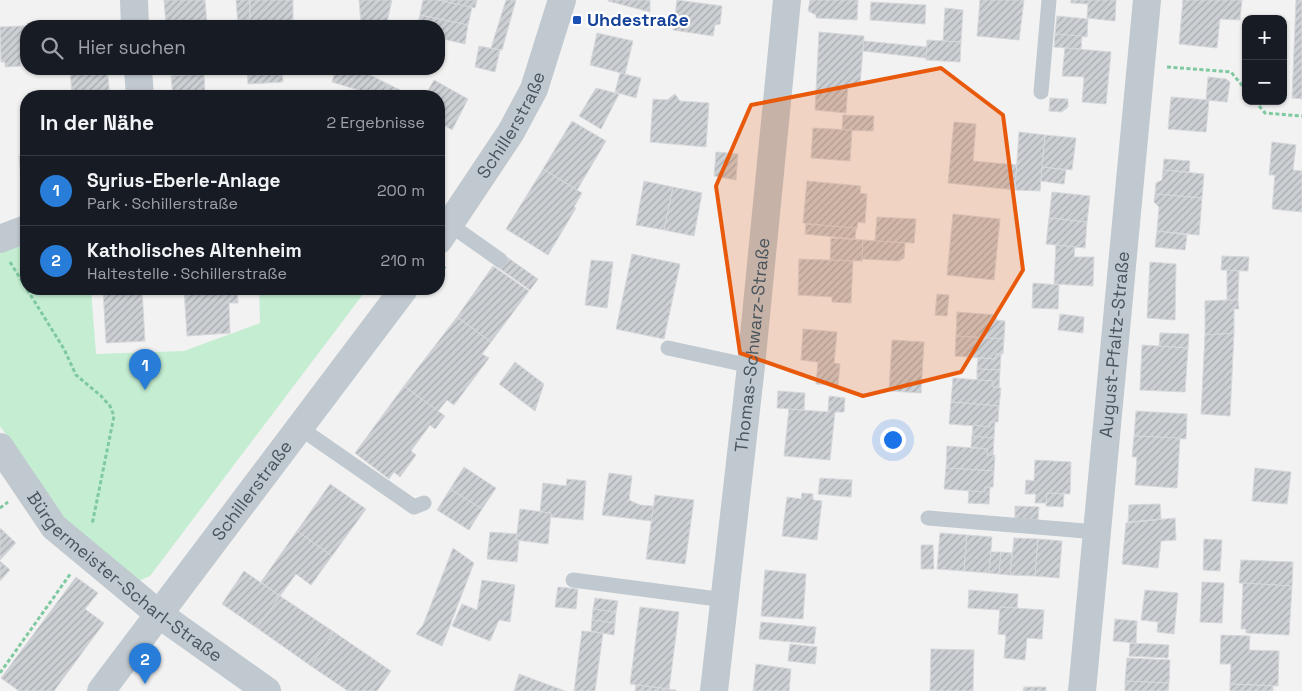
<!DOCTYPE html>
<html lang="de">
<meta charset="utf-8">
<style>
body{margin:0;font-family:"Space Grotesk",sans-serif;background:#20242c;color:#f1f3f6}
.controls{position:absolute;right:15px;top:15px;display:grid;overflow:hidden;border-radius:10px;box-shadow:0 1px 4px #0004}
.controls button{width:45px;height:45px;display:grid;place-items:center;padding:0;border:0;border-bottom:1px solid #363941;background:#171b24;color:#f1f3f6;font:25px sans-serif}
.you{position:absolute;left:892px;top:439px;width:18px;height:18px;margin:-12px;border:4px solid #fff;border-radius:50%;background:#1a73e8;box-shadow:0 0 0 8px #1a73e833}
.badge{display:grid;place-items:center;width:32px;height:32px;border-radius:50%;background:#277dd8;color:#fff;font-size:16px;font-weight:700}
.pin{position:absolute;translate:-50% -41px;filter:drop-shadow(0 1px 2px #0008)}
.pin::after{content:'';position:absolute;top:26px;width:18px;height:15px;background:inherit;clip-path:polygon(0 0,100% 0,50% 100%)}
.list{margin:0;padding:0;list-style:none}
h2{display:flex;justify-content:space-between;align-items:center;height:65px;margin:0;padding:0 20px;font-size:21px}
h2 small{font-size:16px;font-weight:400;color:#9ea1a6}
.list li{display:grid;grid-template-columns:32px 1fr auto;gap:15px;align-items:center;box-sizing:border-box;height:70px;padding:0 20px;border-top:1px solid #363941}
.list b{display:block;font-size:19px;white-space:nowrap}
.list p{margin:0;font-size:16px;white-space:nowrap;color:#9ea1a6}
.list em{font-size:16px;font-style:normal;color:#9ea1a6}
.icon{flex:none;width:28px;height:28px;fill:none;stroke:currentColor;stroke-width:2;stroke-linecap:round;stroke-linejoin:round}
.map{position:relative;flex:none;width:1302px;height:691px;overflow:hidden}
.search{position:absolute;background:#171b24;box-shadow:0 1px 4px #0004;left:20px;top:20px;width:425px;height:55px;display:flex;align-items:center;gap:12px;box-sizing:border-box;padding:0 18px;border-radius:20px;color:#9ea1a6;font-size:19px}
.panel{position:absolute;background:#171b24;box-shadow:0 1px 4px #0004;left:20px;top:90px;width:425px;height:205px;border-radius:20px}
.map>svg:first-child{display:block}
.green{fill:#c4edd2}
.building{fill:url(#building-hatch);stroke:#d6d8dc}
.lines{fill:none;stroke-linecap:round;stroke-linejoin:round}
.path{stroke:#7fc9a0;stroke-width:3;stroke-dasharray:4 2.5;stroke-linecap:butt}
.service{stroke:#c0c9cf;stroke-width:15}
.minor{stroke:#c0c9cf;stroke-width:28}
.tertiary{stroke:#c0c9cf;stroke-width:28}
.marked{fill:#e8590c;fill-opacity:0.2;stroke:#e8590c;stroke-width:4;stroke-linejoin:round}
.transit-dot{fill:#1a4fb4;stroke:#fff;stroke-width:2}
.labels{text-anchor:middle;stroke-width:4.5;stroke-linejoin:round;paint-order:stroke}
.transit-label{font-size:18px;font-weight:bold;fill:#164399;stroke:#fff;text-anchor:start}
.street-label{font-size:18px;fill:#4a565e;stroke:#fff}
</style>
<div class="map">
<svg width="1302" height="691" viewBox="0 0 1302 691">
<defs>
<pattern id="building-hatch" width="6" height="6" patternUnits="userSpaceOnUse" patternTransform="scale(1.25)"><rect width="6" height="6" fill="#cccfd3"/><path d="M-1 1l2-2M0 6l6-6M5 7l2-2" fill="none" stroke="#a8abae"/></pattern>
</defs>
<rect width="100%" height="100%" fill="#f3f2f2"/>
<path class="green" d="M26,242V289H91L96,354L184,351L260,323L259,289H367L150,576L136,582L65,521L0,426V251Z"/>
<g class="building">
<path d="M164,0H205L207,24L166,26Z"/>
<path d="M236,0H250V25L238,26Z"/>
<rect x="250" y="0" width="43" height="26"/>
<path d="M359,0H392L387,22L361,24Z"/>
<path d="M423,0H438L472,7L468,25L420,15Z"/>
<path d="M438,0H477L475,8Z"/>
<path d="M506,0H516L502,50L491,48Z"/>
<path d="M608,0H650V12L608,1Z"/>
<path d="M677,0L722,6L720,24L715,25L713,36L673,30Z"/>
<path d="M810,0H858L857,20L816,18V15L808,11Z"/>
<path d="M980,0H1024L1019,40L977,36Z"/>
<path d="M1071,0H1116L1115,21L1087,18L1088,4L1071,3Z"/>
<path d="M1183,0H1242L1240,20L1220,19L1217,48L1179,44Z"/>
<path d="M1296,0H1302V99L1292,98Z"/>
<path d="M871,2L926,5L925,24L870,20Z"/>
<path d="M945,8L963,10L961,42L943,41Z"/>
<path d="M420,15L468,25L465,44L439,38V26H417Z"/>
<path d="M1057,16L1088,19L1087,37L1055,34Z"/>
<path d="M44,25L26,26V61H20L21,66L5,67V62H1L0,27Z"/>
<path d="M819,32L864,36L860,85L848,84L846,113L815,110Z"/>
<path d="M597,33L633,41L625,74L590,65Z"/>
<path d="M1055,34L1082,36L1081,49L1054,47Z"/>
<path d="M927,40L961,42L960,62L926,60Z"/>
<path d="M864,41L927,47L926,58L863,51Z"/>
<path d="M479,46L500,50L495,72L475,67Z"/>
<path d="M1065,48L1111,52L1106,104L1082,102L1084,77L1062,76Z"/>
<path d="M70,69H107L110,96H72Z"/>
<path d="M174,69H202V74L174,76Z"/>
<path d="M247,69H282L283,82L248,84Z"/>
<path d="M336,69H372L370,75L388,84L381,96H363L365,92L332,82Z"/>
<path d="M620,73L641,78L636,98L615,92Z"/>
<path d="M204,74L205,94L173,96L171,76Z"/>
<path d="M1208,77L1226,79L1230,82L1227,102L1206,100Z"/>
<path d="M434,80L468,99L452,130L439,122V96H425Z"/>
<path d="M388,84L400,90L397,96H381Z"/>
<path d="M596,88L619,94L601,129L579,116Z"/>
<path d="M675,94L680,101L709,103L706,147L650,142L653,99L667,100Z"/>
<path d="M1171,97L1209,100L1206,132L1168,129Z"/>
<path d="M1050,98L1068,99V107L1062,112L1049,111Z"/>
<path d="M843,115L874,116L873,131L842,130Z"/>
<path d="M572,121L606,141L577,190L543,169Z"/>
<path d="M954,122L976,124L973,161L1017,165L1015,190L948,183Z"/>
<path d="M813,128L852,130L850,161L811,158Z"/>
<path d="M1019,132L1045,135L1040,191L1015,190Z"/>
<path d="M1045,135L1076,138L1072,170L1042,167Z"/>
<path d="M1272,142L1296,145L1293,170L1302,171V212L1272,209L1275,175H1269Z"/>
<path d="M716,152L738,154L736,180L714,176Z"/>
<path d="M26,155V176H21L19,156Z"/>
<path d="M1164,159L1190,161L1189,172L1163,170Z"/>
<path d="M1042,167L1066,170L1064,184L1041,181Z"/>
<path d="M543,169L582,193L574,207L576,208L548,255L506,229Z"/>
<path d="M1163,170L1204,174L1202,198L1155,194L1156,183L1162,180Z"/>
<path d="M644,181L673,187L664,230L636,225Z"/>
<path d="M807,181L861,186L860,193L867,194L865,223L858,222L857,229L803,223Z"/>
<path d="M673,187L702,193L694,236L664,230Z"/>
<path d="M1052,192L1090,196L1087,222L1049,218Z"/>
<path d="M1155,194L1202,198L1199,235L1157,231L1159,207L1154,202Z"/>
<path d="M953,214L1000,219L994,280L947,275Z"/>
<path d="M877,217L916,219L914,243L875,241Z"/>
<path d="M1049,218L1087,222L1085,248L1046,244Z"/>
<path d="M806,224L856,228L855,239L805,234Z"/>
<path d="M1157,231L1187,235L1185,250L1155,247Z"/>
<path d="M831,238L863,240L862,261L830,260Z"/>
<path d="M863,240L905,243L904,258L899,261L862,259Z"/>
<path d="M1056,245L1075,247L1074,257H1094L1093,286L1054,284Z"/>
<path d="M632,254L680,264L664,339L616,329Z"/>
<path d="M504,255L538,279L530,290L496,266Z"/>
<path d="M1222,256L1249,257L1248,271L1221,270Z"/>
<path d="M799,259L853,261L851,303L832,302V297L798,295Z"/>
<path d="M591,260L613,262L607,308L585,305Z"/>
<path d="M1150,262L1176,264L1175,320L1147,318Z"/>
<path d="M493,266L529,291L491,342L457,317Z"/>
<path d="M1227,270L1239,271L1238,300H1227Z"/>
<path d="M1033,283L1059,285L1058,309L1032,308Z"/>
<path d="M103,289H142L145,341L106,343Z"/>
<path d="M184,289H237L238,303H229L230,333L187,336Z"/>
<path d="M937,294L949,295L947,316L935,315Z"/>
<path d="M1227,300H1238L1239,309H1234V333L1205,335V301Z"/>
<path d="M957,312L997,315L996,320L1005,321L1004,339L956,336Z"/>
<path d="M1060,314L1084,317L1083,333L1058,330Z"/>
<path d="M457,317L491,342L482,354L489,358L454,405L447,400L438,411L404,386Z"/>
<path d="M803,329L837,332L834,363L840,364L838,385L816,384L818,362L801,360Z"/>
<path d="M1160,333L1189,334L1188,348L1159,346Z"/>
<path d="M1234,333L1230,416L1201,414L1205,335Z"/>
<path d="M956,336L1004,339L1003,354H996L995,359L955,356Z"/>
<path d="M892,340L924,342L921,393L889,391Z"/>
<path d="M1142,345L1188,348L1185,392L1140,390Z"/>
<path d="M996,354H1001L1000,370L977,369L978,358L995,359Z"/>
<path d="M515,362L544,384L535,411L499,384Z"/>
<path d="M977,369L1000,370L999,387H993V381L977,380Z"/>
<path d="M953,378L993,381V387L1001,388L999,406L951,402Z"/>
<path d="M404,386L445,416L435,429L430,425L411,451L416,455L400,477L394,472L389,479L355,453Z"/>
<path d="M778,391L805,393L804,410L777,408Z"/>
<path d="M829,396L845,398L844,412H835L830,460L784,456L789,409L828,412Z"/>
<path d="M951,402L999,406L998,422H990V427L949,424Z"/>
<path d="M1136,411L1187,414L1186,439L1134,436Z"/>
<path d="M990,422H995L994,438L972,436L973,425L990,427Z"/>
<path d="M972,436L994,438L993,455H987V449L971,447Z"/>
<path d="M1134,436L1180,438L1177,488L1135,485L1137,457H1132Z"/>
<path d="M947,446L987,449V455H995L994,471L946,468Z"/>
<path d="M1035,460L1071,462L1070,494L1047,493L1046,503H1035L1036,494H1025L1026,480L1034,481Z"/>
<path d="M464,467L496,488L482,509L450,489Z"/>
<path d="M946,468L994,471L993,487H985V492L944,489Z"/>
<path d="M1255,468L1291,472L1287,504L1252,501Z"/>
<path d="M609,473L632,476L629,500L640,505L654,506L652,521L602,515Z"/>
<path d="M820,478L852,480L851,497L818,494Z"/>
<path d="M567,479L586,481L583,520L551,517V513L540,512L543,483L566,486Z"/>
<path d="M330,484L366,509L332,556L297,531Z"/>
<path d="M985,487H990L989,504L968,503L969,491L985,492Z"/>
<path d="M450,489L482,509L469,530L437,510Z"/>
<path d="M802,493L813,494V500L822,501L817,540L782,536L787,497L801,499Z"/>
<path d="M1047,493L1064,494L1063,507L1046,506Z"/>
<path d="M655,495L694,500L685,564L646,559Z"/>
<path d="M1160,504L1161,519L1128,522L1129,505Z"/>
<path d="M1015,506L1039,507L1038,520L1015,518Z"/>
<path d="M520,509L551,513L548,544L516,540Z"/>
<path d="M1175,518L1176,540L1161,541L1158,568L1122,564L1126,523Z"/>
<path d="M0,528L16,543L0,560Z"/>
<path d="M297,531L332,556L311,585L296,574L280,596L261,582Z"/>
<path d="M490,532L517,534L516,540L519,541L517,562L487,559Z"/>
<path d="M940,533L967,535L964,571L937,569Z"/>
<path d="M967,535L992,537L989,573L964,571Z"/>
<path d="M1014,538L1038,539L1035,576L1010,575Z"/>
<path d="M1038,539L1062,541L1059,578L1035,576Z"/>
<path d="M1204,539L1222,540L1220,571L1203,570Z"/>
<path d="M921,545H933L934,569H921Z"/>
<path d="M453,548L474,563L442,646L416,634L423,625Z"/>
<path d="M991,552H1001L999,574L989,573Z"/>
<path d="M1001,552L1012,553L1010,575L999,574Z"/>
<path d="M1241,560L1293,562L1292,586L1239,583Z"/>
<path d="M0,561L10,570L0,581Z"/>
<path d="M765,570L806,574L803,619L761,616Z"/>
<path d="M244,571L280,596L257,628L222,604Z"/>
<path d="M76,577L98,593L85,609L104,623L54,691H19L1,678Z"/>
<path d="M482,580L515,585L510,622L499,620L490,641L452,626L462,604L477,610Z"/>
<path d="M1202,582L1224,583L1222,623L1200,622Z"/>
<path d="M1243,583L1292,586L1289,635L1246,633V629H1241Z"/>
<path d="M558,587L578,589L576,609L555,607Z"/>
<path d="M969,590L1018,594L1017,608L1000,607V610L968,608Z"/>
<path d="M1145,590L1178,593L1174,634L1157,632L1158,622L1141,620Z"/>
<path d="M280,596L334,632L311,666L257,628Z"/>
<path d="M595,598L618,601L616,612L593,609Z"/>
<path d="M640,607L679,612L669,689L630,684Z"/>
<path d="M1000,607L1044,610L1042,639L1027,638L1025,660L1004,658L1006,635L998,634Z"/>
<path d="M593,609L616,612L615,623L592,620Z"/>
<path d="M1115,619L1137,621L1136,643L1113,641Z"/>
<path d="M592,620L615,623L614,635L591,631Z"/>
<path d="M761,622L816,627L814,644L759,639Z"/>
<path d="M582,631L603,633L595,691H574Z"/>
<path d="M334,632L391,671L377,691H348L311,666Z"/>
<path d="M1221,635L1250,636L1249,650L1279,651L1278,686L1230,684L1231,664H1220Z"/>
<path d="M1130,643L1169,645L1168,658L1129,656Z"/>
<path d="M790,644L817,647L815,664L788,661Z"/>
<path d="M931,649L974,650L973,691H930Z"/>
<path d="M1127,658L1170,660L1169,683L1125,681Z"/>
<path d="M756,664L791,669L789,691H753Z"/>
<path d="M519,674L565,691H514Z"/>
<path d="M1125,681L1169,683L1168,691H1125Z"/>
<path d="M1230,684L1273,686V691H1230Z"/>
<path d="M636,685L676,690L675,691H635Z"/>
<path d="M1024,687H1046V691H1023Z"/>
</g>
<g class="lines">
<g class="path">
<path d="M1167,67L1231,72L1246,90"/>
<path d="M1255,101L1265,113L1302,116"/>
<path d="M10,262L64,349L76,375L101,396L110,406L114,416L92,525"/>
<path d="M439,275L446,265"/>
<path d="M0,508L8,502"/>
<path d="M0,673L71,573"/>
</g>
<g class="service">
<path d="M1041,92L1049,0"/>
<path d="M449,224L500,260"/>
<path d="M668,348L751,366"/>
<path d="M300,428L414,507L424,503"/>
<path d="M928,518L1097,532"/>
<path d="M573,580L725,600"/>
</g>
<g class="minor">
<path d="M134,0L135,26"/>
<path d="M138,69L140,96"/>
<path d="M0,239L26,229"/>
<path id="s1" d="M0,447L54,527L160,615L267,691"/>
<path id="s2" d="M714,691L751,366L787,0"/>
<path id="s3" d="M1082,691L1147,0"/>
</g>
<g class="tertiary">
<path id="s4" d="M439,240L511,132L534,89L562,0"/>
<path id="s5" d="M101,691L404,289"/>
</g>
</g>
<path class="marked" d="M941,68L1003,115L1023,270L961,372L863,396L740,353L716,186L751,105Z"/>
<rect class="transit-dot" x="572" y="15" width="10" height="10" rx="2.5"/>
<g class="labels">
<g class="transit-label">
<text x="587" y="26">Uhdestraße</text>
</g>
<g class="street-label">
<text dy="6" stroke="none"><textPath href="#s4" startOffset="136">Schillerstraße</textPath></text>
<text dy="6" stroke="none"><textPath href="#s3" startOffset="348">August-Pfaltz-Straße</textPath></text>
<text dy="6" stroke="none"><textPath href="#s2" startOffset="348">Thomas-Schwarz-Straße</textPath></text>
<text dy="6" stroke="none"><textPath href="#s5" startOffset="251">Schillerstraße</textPath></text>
<text dy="6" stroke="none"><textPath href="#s1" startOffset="182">Bürgermeister-Scharl-Straße</textPath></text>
</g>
</g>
</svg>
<div class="controls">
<button>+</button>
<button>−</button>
</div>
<div class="you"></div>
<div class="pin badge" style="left:145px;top:390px">1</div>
<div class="pin badge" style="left:145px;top:684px">2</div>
<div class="search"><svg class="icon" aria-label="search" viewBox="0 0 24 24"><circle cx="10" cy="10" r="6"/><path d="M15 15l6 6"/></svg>Hier suchen</div>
<section class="panel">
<h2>In der Nähe<small>2 Ergebnisse</small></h2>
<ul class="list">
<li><span class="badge">1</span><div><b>Syrius-Eberle-Anlage</b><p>Park · Schillerstraße</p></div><em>200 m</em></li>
<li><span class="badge">2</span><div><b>Katholisches Altenheim</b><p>Haltestelle · Schillerstraße</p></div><em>210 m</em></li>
</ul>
</section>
</div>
